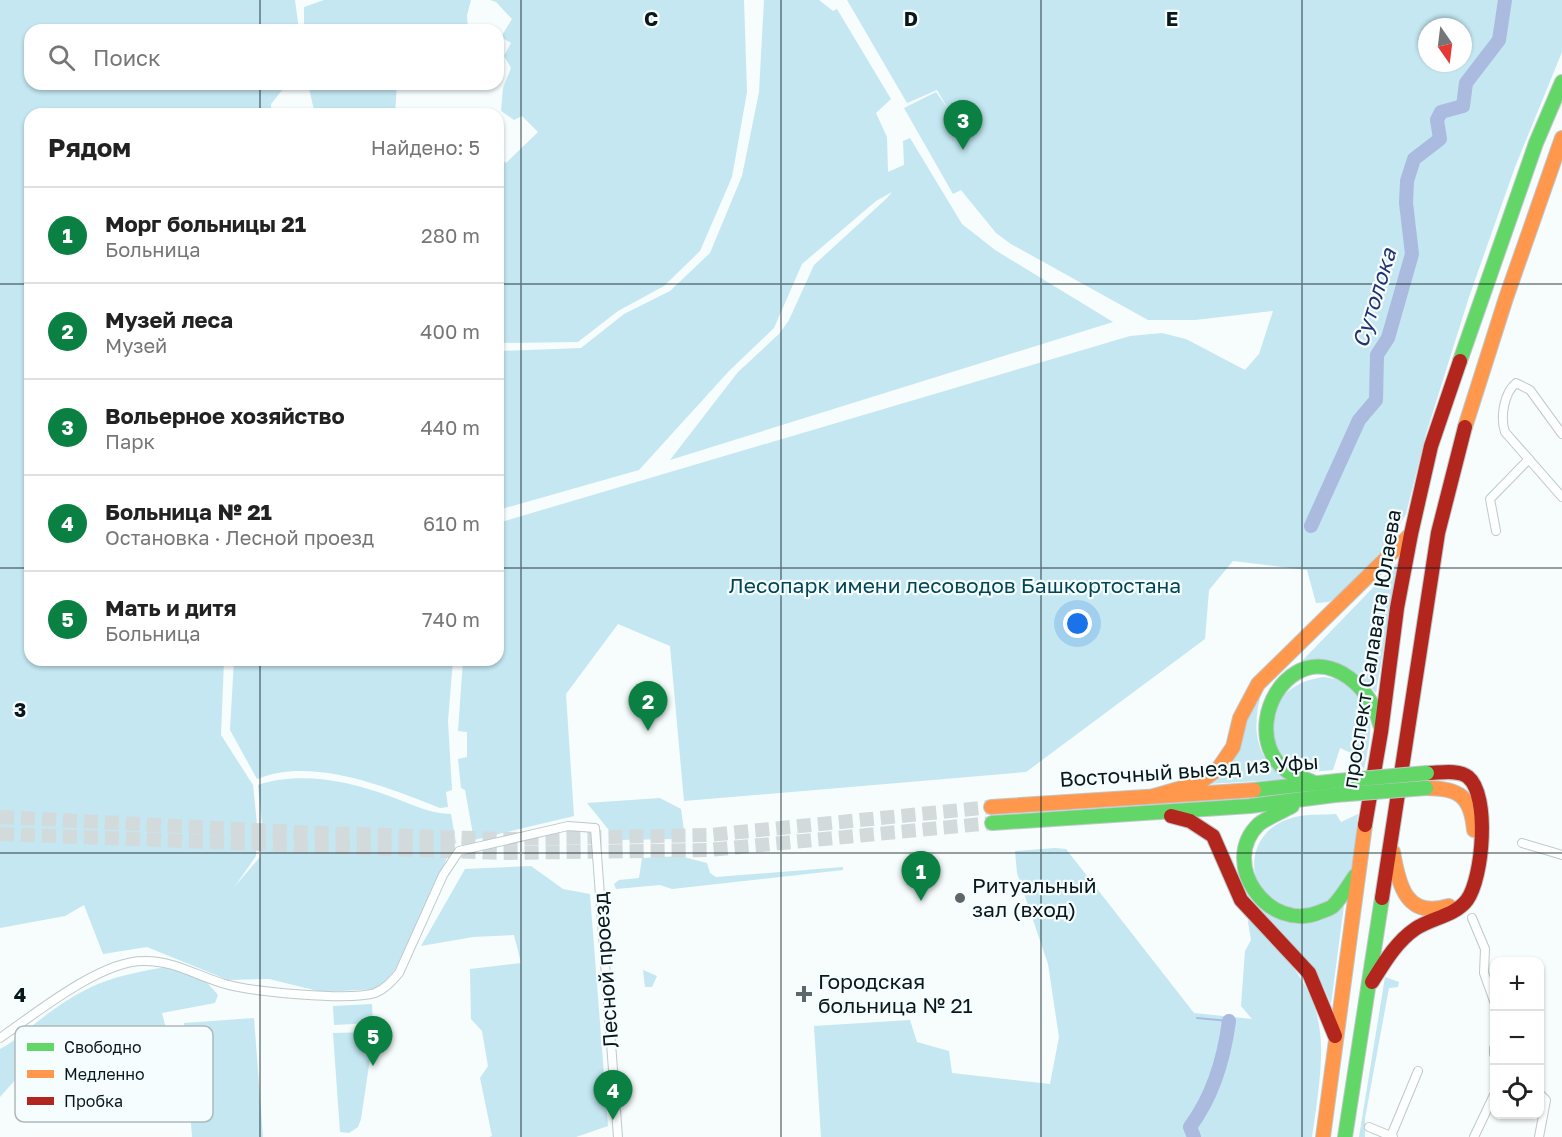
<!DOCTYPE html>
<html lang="ru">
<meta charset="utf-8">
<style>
body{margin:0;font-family:"Golos Text",sans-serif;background:#f6f6f6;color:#222}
.controls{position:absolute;right:18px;bottom:18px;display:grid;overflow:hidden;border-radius:12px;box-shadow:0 2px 4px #0004}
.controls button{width:54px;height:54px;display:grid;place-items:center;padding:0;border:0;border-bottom:2px solid #e0e0e0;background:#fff;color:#222;font:30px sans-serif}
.compass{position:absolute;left:1418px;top:18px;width:54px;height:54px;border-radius:50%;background:#fff;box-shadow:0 2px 4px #0004;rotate:166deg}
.you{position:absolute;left:1078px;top:624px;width:21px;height:21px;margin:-15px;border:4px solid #fff;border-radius:50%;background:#1a73e8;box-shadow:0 0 0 9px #1a73e833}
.badge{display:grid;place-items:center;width:39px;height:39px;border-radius:50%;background:#0b8043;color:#fff;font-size:20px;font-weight:700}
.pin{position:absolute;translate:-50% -50px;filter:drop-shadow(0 2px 3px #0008)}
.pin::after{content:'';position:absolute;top:32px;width:21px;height:18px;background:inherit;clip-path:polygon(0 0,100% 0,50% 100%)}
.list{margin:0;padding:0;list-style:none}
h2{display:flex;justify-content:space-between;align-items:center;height:78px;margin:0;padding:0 24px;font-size:26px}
h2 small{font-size:20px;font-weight:400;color:#767676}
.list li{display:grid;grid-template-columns:39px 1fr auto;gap:18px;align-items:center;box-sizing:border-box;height:96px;padding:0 24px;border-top:2px solid #e0e0e0}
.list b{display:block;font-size:22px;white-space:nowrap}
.list p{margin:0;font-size:20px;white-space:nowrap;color:#767676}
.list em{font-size:20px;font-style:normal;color:#767676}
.icon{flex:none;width:33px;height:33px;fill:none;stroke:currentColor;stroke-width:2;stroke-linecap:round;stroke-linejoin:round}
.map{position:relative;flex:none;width:1562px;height:1137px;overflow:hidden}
.search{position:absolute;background:#fff;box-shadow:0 2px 4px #0004;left:24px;top:24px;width:480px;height:66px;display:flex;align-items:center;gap:15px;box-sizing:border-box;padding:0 21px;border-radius:18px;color:#767676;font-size:22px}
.panel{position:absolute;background:#fff;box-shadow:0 2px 4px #0004;left:24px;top:108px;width:480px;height:558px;border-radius:18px}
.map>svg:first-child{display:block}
.green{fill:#c4e7f1;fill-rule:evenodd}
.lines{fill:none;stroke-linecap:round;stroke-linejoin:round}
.stream{stroke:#abbadf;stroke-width:2}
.river{stroke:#abbadf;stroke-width:14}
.primary-tunnel{stroke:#d3dadb;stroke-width:14;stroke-dasharray:14 7;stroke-linecap:butt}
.street-casing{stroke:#bfc8ca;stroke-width:10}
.fast-casing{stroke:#bfc8ca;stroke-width:16}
.slow-casing{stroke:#bfc8ca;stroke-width:16}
.jam-casing{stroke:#bfc8ca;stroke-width:16}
.street{stroke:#feffff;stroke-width:8}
.fast{stroke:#63d668;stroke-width:14}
.slow{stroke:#ff974d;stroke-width:14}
.jam{stroke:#b3261e;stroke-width:14}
.fast-bridge-casing{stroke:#bfc8ca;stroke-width:16;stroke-linecap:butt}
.fast-bridge{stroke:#63d668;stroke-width:14}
.grid{fill:none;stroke:#0a171b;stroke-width:1.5;stroke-opacity:0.55}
.poi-dot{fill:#5d676a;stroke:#f5fdff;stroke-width:2}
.labels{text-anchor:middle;stroke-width:4.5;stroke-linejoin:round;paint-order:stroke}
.park-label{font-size:21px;fill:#004655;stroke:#f5fdff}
.street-label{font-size:21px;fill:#0a171b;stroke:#f5fdff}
.poi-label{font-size:21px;fill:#0a171b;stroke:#f5fdff;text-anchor:start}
.water-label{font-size:22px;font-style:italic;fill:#233271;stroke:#f5fdff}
.key{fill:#f5fdff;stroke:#aeb8bb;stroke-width:1.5}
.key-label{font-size:16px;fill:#0a171b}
.grid-label{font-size:20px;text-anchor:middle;font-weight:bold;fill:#0a171b;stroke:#f5fdff;stroke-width:4.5;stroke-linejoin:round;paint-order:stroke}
</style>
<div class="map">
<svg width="1562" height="1137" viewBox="0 0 1562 1137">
<rect width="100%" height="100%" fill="#f7fcfd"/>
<g class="green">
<path d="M0,0H295L299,30H30V84H287L271,104V114H30V660H224L221,735L253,785L257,824L256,856L235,886L260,857L262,823L258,785C299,771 349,781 389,796C409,803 430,814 451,814L456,843L453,845L395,970L378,989L322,992L269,979L228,980L147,947L103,954L84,905L65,916L0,928Z"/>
<path d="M324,0H471L467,15L468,30H304V7Z"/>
<path d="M490,0H744L747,92L732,177L700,251L664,286L618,311L578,342L498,343V156L506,163L538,132L522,116L514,120L501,111L503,88L511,68L504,56L511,43L501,37L512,19L496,2Z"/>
<path d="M764,0H819L833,11L837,9L891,99L876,113L887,137L888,172L904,165L903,141L910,138L962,224L995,250L1113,322L670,460L738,372L779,334L789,320L814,265L886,199L892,192L876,201L802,264L774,328L729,371L639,470L498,510V351L581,348L624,314L670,291L710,253L742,176L759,92Z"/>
<path d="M847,0H1562V52L1515,167L1469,297L1426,434L1406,514L1383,550L1346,591L1329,602L1316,603L1307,570L1233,561L1209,590L1205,639L1026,772L684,801L670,646L618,624L566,694L574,816L474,840L465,790L461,788L458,759L467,757V732L458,731L463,660H498V523L1130,336L1162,333L1186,339L1245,370L1259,354L1273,311L1195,320H1148L1011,244L996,233L961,190L953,194L904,108L936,92L948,109L937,90L907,103ZM1427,27H1463V63H1427Z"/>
<path d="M308,84H397L395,114H315Z"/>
<path d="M1398,562L1376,693C1351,665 1338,658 1301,662Z"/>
<path d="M234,660H453L448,721L452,790L446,792L448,807L440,808C388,787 311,756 257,779L230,730Z"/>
<path d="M1324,677C1381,683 1373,727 1364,769L1353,754L1340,748L1333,770C1321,771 1308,773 1296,769C1271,759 1266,714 1283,696C1295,684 1308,679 1324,677Z"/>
<path d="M1262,691C1251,726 1254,763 1291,779L1208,784C1240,763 1236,749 1248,716C1251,707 1257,699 1262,691Z"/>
<path d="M660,798L681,809L684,831L676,839L617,840L587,803Z"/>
<path d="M1336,814L1341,822L1358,814C1355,836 1356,868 1344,886C1337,897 1328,903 1316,908C1253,933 1223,830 1300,816C1311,814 1324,815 1336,814Z"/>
<path d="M1055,848L1066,849L1194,1013L1252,1019L1241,1006L1245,951L1251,940L1248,922L1250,916C1329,1002 1329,1022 1312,1137H821L814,1026L910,1020L917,1042L949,1051L952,1073L1050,1084L1059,1037L1048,964L1017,873L1015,851Z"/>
<path d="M680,856L707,863L710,873L716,877L843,867V870L672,889L660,885L616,889L614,884L619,880L639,878L642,858Z"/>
<path d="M531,866L563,889L590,894L608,1126L576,1137H489L492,1136L480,1078L488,1066L482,1031L471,1019L470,969L521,963L514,935L473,937L421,946L465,869Z"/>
<path d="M1255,901C1285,933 1310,928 1344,905L1331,1004L1316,970L1252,904Z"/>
<path d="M165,967L203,978L218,995L215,1003L162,1013L173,1056L166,1058L149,1044L101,1070L78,1054L59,1078L32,1064L29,1075L16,1079L0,1097V1049C19,1039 32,1025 49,1013C91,982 115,976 165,967Z"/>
<path d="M643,970L657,976L652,987H645Z"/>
<path d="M1385,977L1399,982L1398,987L1389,988L1365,1118V1137H1359Z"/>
<path d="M372,1004L373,1023L334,1025L333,1006Z"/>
<path d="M254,1018L263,1137H192L184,1023Z"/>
<path d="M374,1032L361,1119L358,1127L349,1133L340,1132L333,1033Z"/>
</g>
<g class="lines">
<path class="stream" d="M1197,1018L1229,1021"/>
<g class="river">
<path d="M1311,526L1359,420L1376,400L1377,355L1388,338L1412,254L1406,203L1407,181L1414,159L1440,139L1437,120L1441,112L1463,106L1466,83L1499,40L1505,0"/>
<path d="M1194,1137L1190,1127C1213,1096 1224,1059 1229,1021"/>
</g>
<g class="primary-tunnel">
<path d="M0,817L295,832L502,839L710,835L991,807"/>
<path d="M0,834L500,853L709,850L992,823"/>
</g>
<g class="street-casing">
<g id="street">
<path d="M1562,434L1530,390L1516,383C1504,393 1500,417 1505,432L1562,497"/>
<path d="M1496,531L1490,499L1529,459"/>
<path d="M1522,843L1562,855"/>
<path d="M1472,918L1485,949L1484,973L1494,1001"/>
<path d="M0,1038C35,1014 100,961 143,961C173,960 197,976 225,984C252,992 350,1001 375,993C385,989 392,981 399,973L443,875L459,851L568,826L595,828L618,1137"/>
<path d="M1494,1048V1054"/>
<path d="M1369,1127L1393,1137"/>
<path d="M1391,1136L1418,1071"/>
<path d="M1474,1137L1494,1095"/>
<path d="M1539,1137L1546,1100L1540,1094"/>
</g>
</g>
<g class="fast-casing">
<g id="fast">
<path d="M1460,361L1536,143L1562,82"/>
<path d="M1312,782C1304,778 1294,776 1287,771C1253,747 1264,692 1296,673C1332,651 1373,690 1380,725"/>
<path d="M1254,790L1337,781"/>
<path d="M1292,806C1282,812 1268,817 1259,824C1218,863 1269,934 1320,912C1324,910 1330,909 1333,906C1341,898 1348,886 1355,876"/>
<path d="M992,823L1250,806L1335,795"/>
<path d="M1345,1137L1382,898"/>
</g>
</g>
<g class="slow-casing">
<g id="slow">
<path d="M1465,427L1506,298L1562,138"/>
<path d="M1426,788C1459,788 1471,796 1474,830"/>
<path d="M1154,796L1199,783L1218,769L1233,747L1240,718L1258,684L1411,534"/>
<path d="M991,807L1254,790"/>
<path d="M1393,852C1399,887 1407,919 1449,906"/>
<path d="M1323,1137L1365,825"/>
</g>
</g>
<g class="jam-casing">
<g id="jam">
<path d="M1171,816L1190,821L1213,836L1241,900L1309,973L1335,1036"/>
<path d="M1365,825L1381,732L1397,608L1411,534L1431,446L1460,361"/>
<path d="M1382,898L1438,533L1465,427"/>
<path d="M1372,982C1384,963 1396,942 1415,929C1431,918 1455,916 1467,900C1483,878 1490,795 1468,777C1458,769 1439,773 1427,773"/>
</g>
</g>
<use href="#street" class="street"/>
<use href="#fast" class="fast"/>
<use href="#slow" class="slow"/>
<use href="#jam" class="jam"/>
<g class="fast-bridge-casing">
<g id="fast-bridge">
<path d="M1337,781L1427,773"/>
<path d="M1335,795L1426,788"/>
</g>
</g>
<use href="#fast-bridge" class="fast-bridge"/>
</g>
<path class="grid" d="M260,0V30M521,0V1137M781,0V1137M1041,0V1137M1302,0V1137M260,84V114M0,284H30M498,284H1562M0,568H30M498,568H1562M260,660V1137M0,853H1562"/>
<g class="poi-dot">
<circle cx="960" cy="898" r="6"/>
<path d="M801 985h6v6h6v6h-6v6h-6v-6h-6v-6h6z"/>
</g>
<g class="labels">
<g class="park-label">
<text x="955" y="593">Лесопарк имени лесоводов Башкортостана</text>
</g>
<g class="street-label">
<text transform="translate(1372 649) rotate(-81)" y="7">проспект Салавата Юлаева</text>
<text transform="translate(1189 771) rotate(-4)" y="7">Восточный выезд из Уфы</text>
<text transform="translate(606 970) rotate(-94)" y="7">Лесной проезд</text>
</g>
<g class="poi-label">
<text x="972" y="893">Ритуальный<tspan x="972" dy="24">зал (вход)</tspan></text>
<text x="818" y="989">Городская<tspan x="818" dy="24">больница № 21</tspan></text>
</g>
<g class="water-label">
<text transform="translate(1374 298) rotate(-73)" y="8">Сутолока</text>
</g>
</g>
<rect x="15" y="1026" width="198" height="96" rx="9" class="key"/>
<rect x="27" y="1043" width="27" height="8" fill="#63d668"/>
<rect x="27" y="1070" width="27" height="8" fill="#ff974d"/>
<rect x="27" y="1097" width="27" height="8" fill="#b3261e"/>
<g class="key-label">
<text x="64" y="1053">Свободно</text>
<text x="64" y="1080">Медленно</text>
<text x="64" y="1107">Пробка</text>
</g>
<g class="grid-label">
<text x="651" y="26">C</text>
<text x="911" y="26">D</text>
<text x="1172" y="26">E</text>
<text x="20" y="717">3</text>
<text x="20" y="1002">4</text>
</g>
</svg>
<div class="controls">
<button>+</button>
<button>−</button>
<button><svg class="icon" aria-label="locate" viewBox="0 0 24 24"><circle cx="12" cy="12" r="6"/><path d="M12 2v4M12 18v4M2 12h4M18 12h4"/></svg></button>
</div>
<svg class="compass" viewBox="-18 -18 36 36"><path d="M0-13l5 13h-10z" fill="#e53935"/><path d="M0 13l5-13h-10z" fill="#767676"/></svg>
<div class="you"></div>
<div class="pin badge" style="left:921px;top:901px">1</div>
<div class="pin badge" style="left:648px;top:731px">2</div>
<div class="pin badge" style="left:963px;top:150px">3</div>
<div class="pin badge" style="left:613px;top:1120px">4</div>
<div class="pin badge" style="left:373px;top:1066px">5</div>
<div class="search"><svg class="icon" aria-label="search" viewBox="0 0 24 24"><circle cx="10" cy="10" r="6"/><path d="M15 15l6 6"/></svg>Поиск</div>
<section class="panel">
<h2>Рядом<small>Найдено: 5</small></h2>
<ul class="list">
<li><span class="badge">1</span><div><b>Морг больницы 21</b><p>Больница</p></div><em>280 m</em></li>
<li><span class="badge">2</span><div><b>Музей леса</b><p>Музей</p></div><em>400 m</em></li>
<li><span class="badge">3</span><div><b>Вольерное хозяйство</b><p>Парк</p></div><em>440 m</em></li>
<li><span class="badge">4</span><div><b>Больница № 21</b><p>Остановка · Лесной проезд</p></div><em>610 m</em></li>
<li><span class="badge">5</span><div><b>Мать и дитя</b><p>Больница</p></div><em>740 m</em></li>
</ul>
</section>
</div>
